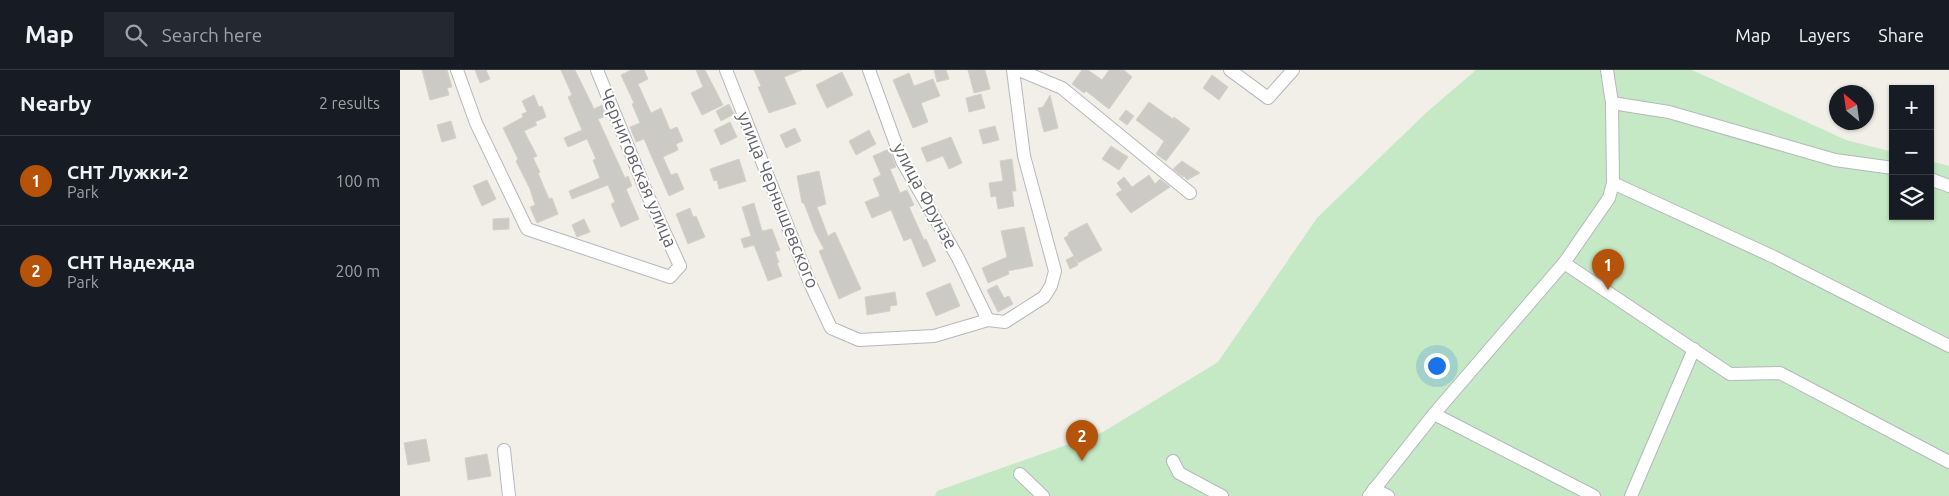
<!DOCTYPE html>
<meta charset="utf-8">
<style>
body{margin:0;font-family:Ubuntu,sans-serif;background:#242831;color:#f1f3f6}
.controls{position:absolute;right:15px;top:15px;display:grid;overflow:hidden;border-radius:0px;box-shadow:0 1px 4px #0004}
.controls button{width:45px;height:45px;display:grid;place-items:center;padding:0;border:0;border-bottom:1px solid #363941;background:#171b24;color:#f1f3f6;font:25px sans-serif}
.compass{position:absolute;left:1429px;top:15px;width:45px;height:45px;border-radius:50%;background:#171b24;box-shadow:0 1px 4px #0004;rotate:331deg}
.you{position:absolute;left:1036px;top:295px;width:18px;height:18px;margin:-12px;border:4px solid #fff;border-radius:50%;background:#1a73e8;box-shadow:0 0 0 8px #1a73e833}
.badge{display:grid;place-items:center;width:32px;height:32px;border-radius:50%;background:#b45309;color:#fff;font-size:16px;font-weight:700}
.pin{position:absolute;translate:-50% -41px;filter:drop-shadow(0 1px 2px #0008)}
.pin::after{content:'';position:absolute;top:26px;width:18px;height:15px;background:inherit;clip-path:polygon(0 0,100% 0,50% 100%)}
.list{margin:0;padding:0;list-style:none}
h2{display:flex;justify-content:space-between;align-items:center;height:65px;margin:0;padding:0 20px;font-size:21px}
h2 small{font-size:16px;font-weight:400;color:#9ea1a6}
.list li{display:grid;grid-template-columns:32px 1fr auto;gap:15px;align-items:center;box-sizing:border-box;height:90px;padding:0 20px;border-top:1px solid #363941}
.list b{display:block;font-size:19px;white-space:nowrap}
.list p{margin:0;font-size:16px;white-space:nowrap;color:#9ea1a6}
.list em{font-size:16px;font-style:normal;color:#9ea1a6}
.icon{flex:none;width:28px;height:28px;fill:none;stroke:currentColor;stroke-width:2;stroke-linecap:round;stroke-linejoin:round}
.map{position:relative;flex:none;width:1549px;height:426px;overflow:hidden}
header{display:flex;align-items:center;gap:30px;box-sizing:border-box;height:70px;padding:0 25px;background:#171b24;border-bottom:1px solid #363941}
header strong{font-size:24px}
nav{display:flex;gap:28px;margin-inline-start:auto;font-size:18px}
.search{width:350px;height:45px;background:#242831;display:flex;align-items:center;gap:12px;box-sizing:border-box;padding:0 18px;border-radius:0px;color:#9ea1a6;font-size:19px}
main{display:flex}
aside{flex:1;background:#171b24}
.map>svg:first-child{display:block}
.green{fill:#c5e8c5}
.building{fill:#cccac5;stroke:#d6d1c6}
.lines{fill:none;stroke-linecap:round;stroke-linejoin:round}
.minor-casing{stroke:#b5b8bc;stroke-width:14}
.minor{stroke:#fff;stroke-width:12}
.labels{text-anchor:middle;stroke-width:4;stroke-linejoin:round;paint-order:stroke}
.street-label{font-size:18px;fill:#5f6368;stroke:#fff}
</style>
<header>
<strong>Map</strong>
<div class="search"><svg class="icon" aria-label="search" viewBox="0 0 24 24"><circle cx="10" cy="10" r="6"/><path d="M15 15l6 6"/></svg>Search here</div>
<nav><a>Map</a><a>Layers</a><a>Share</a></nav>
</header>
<main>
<aside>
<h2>Nearby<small>2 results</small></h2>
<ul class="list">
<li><span class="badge">1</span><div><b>СНТ Лужки-2</b><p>Park</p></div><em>100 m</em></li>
<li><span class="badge">2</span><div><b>СНТ Надежда</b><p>Park</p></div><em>200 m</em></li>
</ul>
</aside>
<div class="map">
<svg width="1549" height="426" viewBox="0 0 1549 426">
<rect width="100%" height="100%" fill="#f1efe8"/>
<path class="green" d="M1076,0H1292L1446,70L1493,82V146H1530V91L1549,96V426H535L537,421L703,362L818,292L917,148L1027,42Z"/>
<g class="building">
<path d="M22,0H47L52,17L47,18L49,25L30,30Z"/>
<path d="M75,0H86L90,9L80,13Z"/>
<path d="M161,0H175L194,39L202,35L206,46L198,49L225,108L228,106L232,116L226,119L239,149L221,157L211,134L215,132L208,115L172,129L169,121L200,108L193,90L196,89L187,69L168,77L164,68L182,60L168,27L172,25Z"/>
<path d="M231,0H244L248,9L238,14L251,43L261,38L270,60L277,57L283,71L276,74L278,80L263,87L271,105L277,103L284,119L269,126L244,69L236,72L230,57L240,53L232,34L234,33L221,5Z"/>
<path d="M296,0H305L323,35L302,45L291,23L303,17Z"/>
<path d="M354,0H402L384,7L396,34L369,43L358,17L361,16Z"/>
<path d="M534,0H546L549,9L537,12Z"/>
<path d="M568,0H585L590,19L574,23Z"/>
<path d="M682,0H688L702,10L709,0H724L732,7L709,39L686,21L684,23L672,14Z"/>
<path d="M442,2L453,25L427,38L416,15Z"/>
<path d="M509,3L514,16L533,9L540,26L521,33L528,52L513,58L493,10Z"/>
<path d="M812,5L828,17L819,30L803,18Z"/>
<path d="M581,24L585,38L569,42L566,28Z"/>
<path d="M134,25L139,37L142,36L146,47L135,52L137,55L124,61L137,86L133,88L140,102L138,103L149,129L152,128L158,144L137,153L130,137L135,135L130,119L116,91L118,89L103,58L123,47L122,44L127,42L122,31Z"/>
<path d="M650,25L658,58L644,62L638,38L643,37Z"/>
<path d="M749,32L773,49L774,47L790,59L766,91L756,84L764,71L736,50Z"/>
<path d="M329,34L334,44L321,51L316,41Z"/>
<path d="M726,40L734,46L727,55L719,49Z"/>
<path d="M51,51L56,68L42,72L37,55Z"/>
<path d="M330,52L337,67L321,75L314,60Z"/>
<path d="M595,56L599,70L583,74L579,60Z"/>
<path d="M395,58L401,71L386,78L380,65Z"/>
<path d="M469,60L476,74L456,85L449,71Z"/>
<path d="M551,67L562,93L549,99L543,86L527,92L521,78Z"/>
<path d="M711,76L728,87L719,100L702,89Z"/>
<path d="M489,79L496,97L490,99L500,123L507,120L514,135L509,137L524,170L526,169L536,191L523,197L511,168L504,171L491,140L472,148L465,132L480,126L473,109L481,105L473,86Z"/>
<path d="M339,89L346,111L319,119L317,110L314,111L310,99Z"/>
<path d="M612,89L616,121H612L614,136L598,139L596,126L591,127L589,113L603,111L600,91Z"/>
<path d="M782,91L800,103L787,110L784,106L783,107L773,99Z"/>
<path d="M419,101L426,134L417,137L428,166L435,162L461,219L439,229L419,181L424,179L415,162L404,133H402L397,106Z"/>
<path d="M749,105L755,114L760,109L770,117L731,143L716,124L722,120L717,113L724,107L732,117Z"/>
<path d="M87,110L96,129L82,136L73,116Z"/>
<path d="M354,133L362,161L372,159L380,180L375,182L379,192L377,193L382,206L368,211L354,175L344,178L341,169L351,166L342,137Z"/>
<path d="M290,138L293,147L296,146L305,167L288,174L276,144Z"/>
<path d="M109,148V159L93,160V149Z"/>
<path d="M184,149L190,162L177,167L172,155Z"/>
<path d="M687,153L702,180L678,193L664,168L669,165L668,163Z"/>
<path d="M624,157L633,196L608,201L609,204L588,213L582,198L607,187L601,161Z"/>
<path d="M674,186L678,195L670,199L666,190Z"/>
<path d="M550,213L560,236L536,246L526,223Z"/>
<path d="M597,215L604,228L609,226L613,234L598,242L587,220Z"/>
<path d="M495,222L497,235L490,236V241L467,245L465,227Z"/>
<path d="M26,369L30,391L8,395L4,373Z"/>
<path d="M87,384L91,406L68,410L65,388Z"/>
</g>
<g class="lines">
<g class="minor-casing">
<g id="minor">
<path d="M57,0L76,53L127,159L270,207L280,196L248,126L197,0"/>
<path d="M326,0L410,213L431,258L459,270L534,266L588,250L605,252L644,227L651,216L655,201L624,86L613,0"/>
<path d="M469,0L502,91L558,188L588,250"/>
<path d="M619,0L662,18L790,123"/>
<path d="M830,0L868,28L893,0"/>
<path d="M1212,33L1269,42L1435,90L1493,98"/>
<path d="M1530,109L1549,116"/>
<path d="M1213,113L1374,187L1549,276"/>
<path d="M1164,193L1330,304L1380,303L1549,392"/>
<path d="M1034,344L1194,426"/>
<path d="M104,380L109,426"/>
<path d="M773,391L779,403L822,426"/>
<path d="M620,404L643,426"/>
<path d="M974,419L988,426"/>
<path d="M969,426L1034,344L1164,193L1209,128L1213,113L1212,33L1207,0"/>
<path d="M1231,426L1294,279"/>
</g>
</g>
<use href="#minor" class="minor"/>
</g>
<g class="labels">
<g class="street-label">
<text transform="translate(238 98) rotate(67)" y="6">Черниговская улица</text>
<text transform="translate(525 126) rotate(62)" y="6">улица Фрунзе</text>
<text transform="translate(378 130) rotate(68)" y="6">улица Чернышевского</text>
</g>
</g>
</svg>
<div class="controls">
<button>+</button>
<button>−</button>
<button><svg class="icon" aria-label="layers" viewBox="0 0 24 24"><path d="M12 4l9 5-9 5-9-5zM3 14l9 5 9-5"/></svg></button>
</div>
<svg class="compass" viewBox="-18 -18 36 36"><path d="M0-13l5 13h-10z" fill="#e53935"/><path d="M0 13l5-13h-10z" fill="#9ea1a6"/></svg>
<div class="you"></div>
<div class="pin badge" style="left:1208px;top:220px">1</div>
<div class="pin badge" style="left:682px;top:391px">2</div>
</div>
</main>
